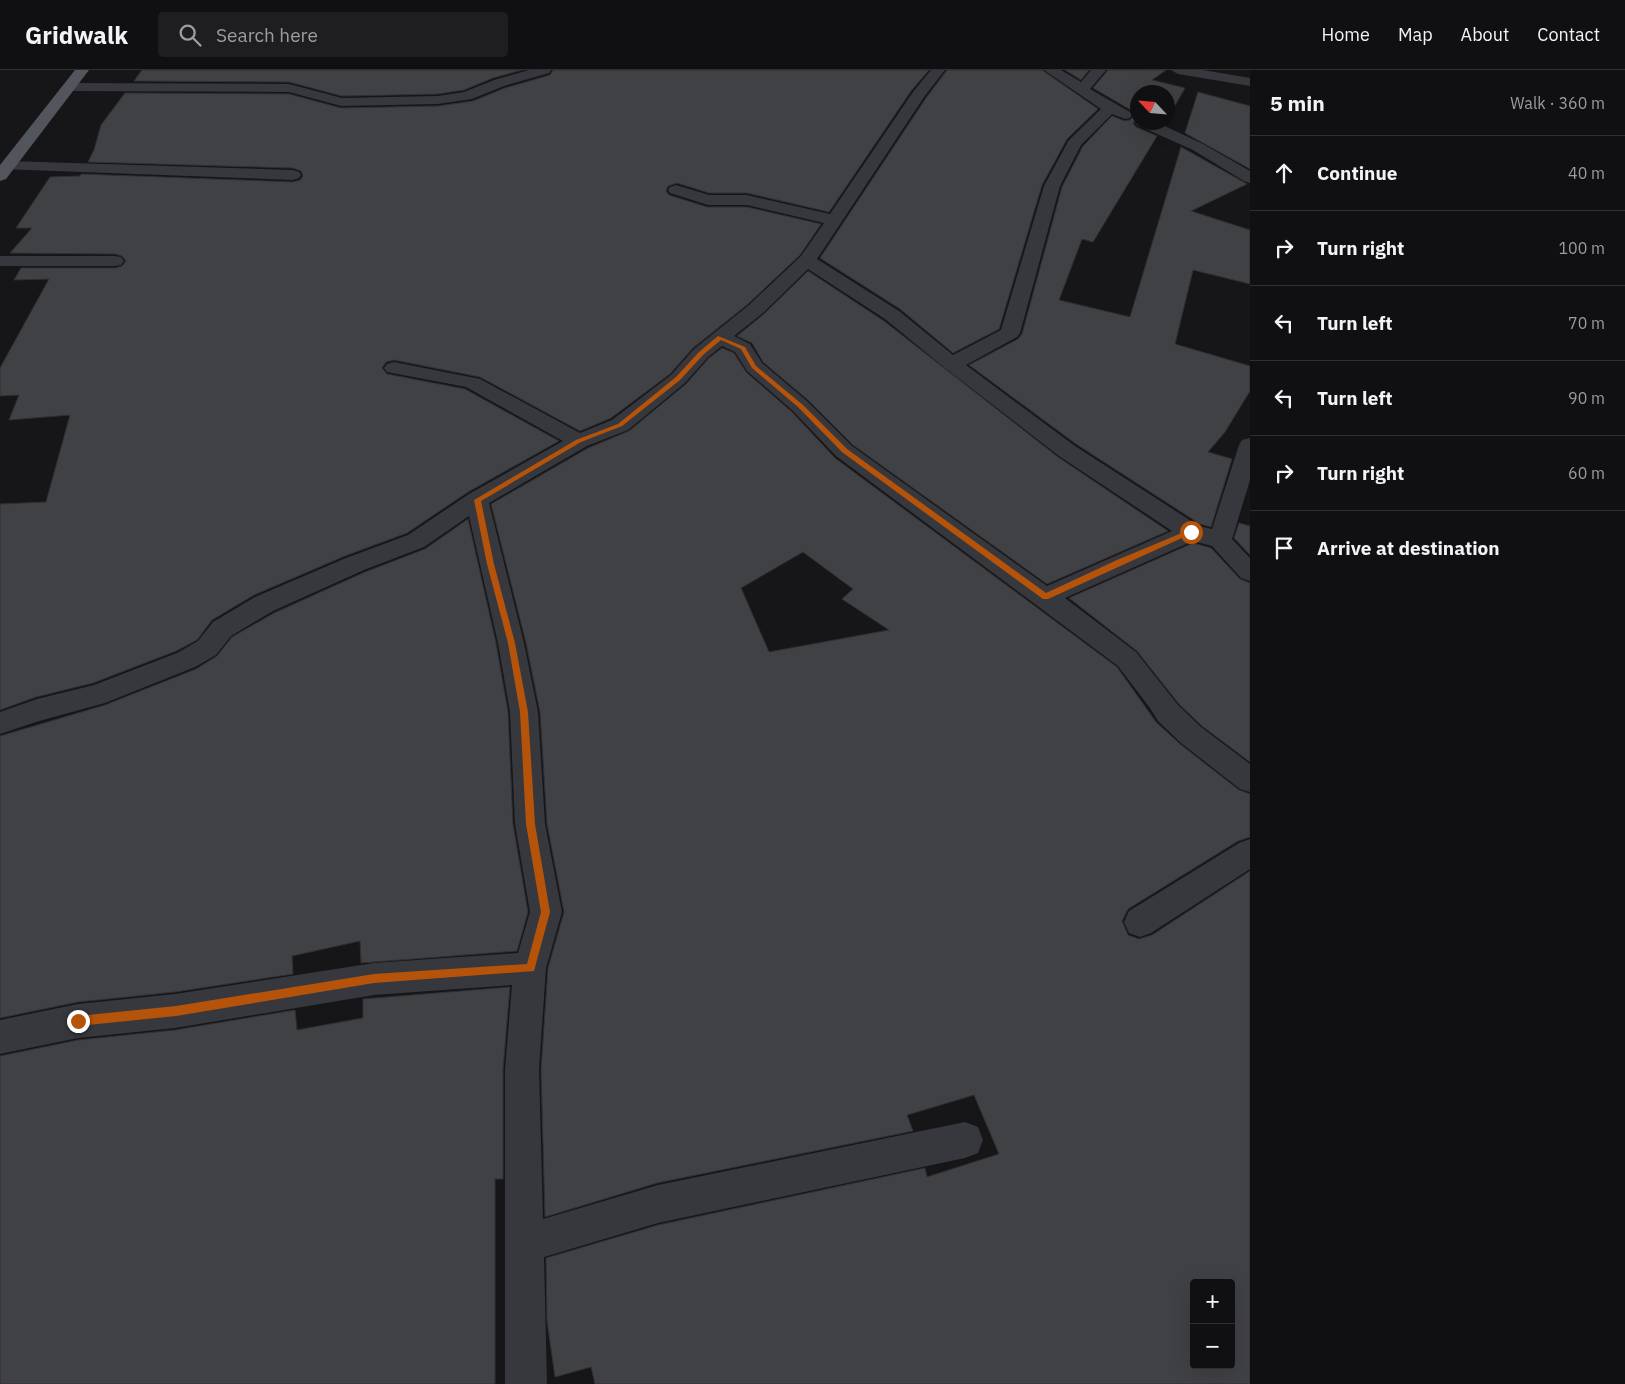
<!DOCTYPE html>
<meta charset="utf-8">
<style>
body{margin:0;font-family:"IBM Plex Sans",sans-serif;background:#1e1e20;color:#f1f3f6}
.controls{position:absolute;right:15px;bottom:15px;display:grid;overflow:hidden;border-radius:5px;box-shadow:0 5px 20px #0002}
.controls button{width:45px;height:45px;display:grid;place-items:center;padding:0;border:0;border-bottom:1px solid #303032;background:#101012;color:#f1f3f6;font:25px sans-serif}
.compass{position:absolute;left:1130px;top:15px;width:45px;height:45px;border-radius:50%;background:#101012;box-shadow:0 5px 20px #0002;rotate:296deg}
.stop{position:absolute;width:15px;height:15px;margin:-11px;border:4px solid #b45309;border-radius:50%;background:#fff}
.stop.end{background:#b45309;border-color:#fff;box-shadow:0 1px 5px #0008}
.list{margin:0;padding:0;list-style:none}
h2{display:flex;justify-content:space-between;align-items:center;height:65px;margin:0;padding:0 20px;font-size:21px}
h2 small{font-size:16px;font-weight:400;color:#9c9d9f}
.list li{display:grid;grid-template-columns:32px 1fr auto;gap:15px;align-items:center;box-sizing:border-box;height:75px;padding:0 20px;border-top:1px solid #303032}
.list b{display:block;font-size:19px;white-space:nowrap}
.list em{font-size:16px;font-style:normal;color:#9c9d9f}
.icon{flex:none;width:28px;height:28px;fill:none;stroke:currentColor;stroke-width:2;stroke-linecap:round;stroke-linejoin:round}
.map{position:relative;flex:none;width:1250px;height:1314px;overflow:hidden}
header{display:flex;align-items:center;gap:30px;box-sizing:border-box;height:70px;padding:0 25px;background:#101012;border-bottom:1px solid #303032}
header strong{font-size:24px}
nav{display:flex;gap:28px;margin-inline-start:auto;font-size:18px}
.search{width:350px;height:45px;background:#1e1e20;display:flex;align-items:center;gap:12px;box-sizing:border-box;padding:0 18px;border-radius:5px;color:#9c9d9f;font-size:19px}
main{display:flex}
aside{flex:1;background:#101012}
.map>svg:first-child{display:block}
.building{fill:#404145;stroke:#303034;fill-rule:evenodd}
.lines{fill:none;stroke-linecap:round;stroke-linejoin:round}
.minor{fill:#37383d;fill-rule:evenodd}
.major{fill:#53555c;fill-rule:evenodd}
.route{fill:#b45309}
</style>
<header>
<strong>Gridwalk</strong>
<div class="search"><svg class="icon" aria-label="search" viewBox="0 0 24 24"><circle cx="10" cy="10" r="6"/><path d="M15 15l6 6"/></svg>Search here</div>
<nav><a>Home</a><a>Map</a><a>About</a><a>Contact</a></nav>
</header>
<main>
<div class="map">
<svg width="1250" height="1314" viewBox="0 0 1250 1314">
<rect width="100%" height="100%" fill="#161618"/>
<g class="building">
<path d="M142,0H522L493,8L464,20L438,24L342,26L289,12L134,11Z"/>
<path d="M553,0H929L911,21L829,142L747,123H709L677,113L668,116L666,121L669,125L707,137H747L821,154L800,185L748,234L693,278L670,304L611,348L580,361L480,307L394,290L386,292L382,298L387,304L465,319L559,371L468,422L407,463L345,486L254,525L212,550L197,570L176,581L93,613L36,627L0,640V434L46,432L70,345L9,350L19,325L0,326V298L49,209L14,210L21,198H115L122,196L126,191L122,186L115,184L10,183L32,158H16L50,107L80,106L81,104L293,112L300,110L303,106L301,101L293,98L88,92L94,80L101,55L125,23L289,24L341,38L438,36L473,31L505,18L550,5Z"/>
<path d="M947,0H1042L1098,39L1067,69L1042,115L999,259L953,283L900,239L820,188L926,28Z"/>
<path d="M1065,0H1089L1081,10Z"/>
<path d="M1108,0H1166L1152,10L1185,18L1168,48V22H1138V47L1133,53L1136,57L1157,66L1093,172L1082,169L1059,230L1130,247L1181,77L1247,114L1191,141L1250,160V214L1193,200L1175,274L1250,296V321L1225,362L1208,382L1232,389L1211,457L1200,454L1076,374L969,295L1018,269L1022,264L1062,117L1083,76L1112,46L1125,51L1130,50L1134,46L1131,40L1093,18Z"/>
<path d="M1198,22L1250,36V99L1185,63Z"/>
<path d="M808,201L884,251L1058,387L1168,461L1047,514L853,375L808,330L763,292L752,273L737,266L764,244Z"/>
<path d="M722,278L734,283L746,302L792,342L835,388L1117,597L1156,652L1180,674L1239,720L1250,724V767L1238,771L1128,839L1122,851L1128,865L1139,869L1152,865L1250,801V1314H595L591,1297L555,1307L547,1251L546,1188L658,1155L925,1098L927,1107L999,1084L974,1025L907,1045L913,1061L657,1113L545,1147L541,999L548,898L564,842L547,754L540,642L526,573L491,434L588,378L629,361L686,314L709,288ZM803,482L853,519L842,529L889,560L769,582L741,518ZM1194,1213H1231V1295H1194Z"/>
<path d="M468,449L496,573L508,642L513,754L528,842L517,881L361,893L360,871L292,886L293,904L175,922L78,932L0,948V666L105,635L196,599L217,586L232,567L274,543L365,502L425,479Z"/>
<path d="M1239,453L1250,456V485L1234,468Z"/>
<path d="M1193,473L1211,478L1240,509L1250,513V692L1202,656L1179,634L1137,581L1069,528Z"/>
<path d="M510,917L503,999V1109H495V1314H0V986L78,970L175,960L295,940L297,960L363,948V929Z"/>
</g>
<g class="lines">
<g class="minor">
<path d="M529,0H551L549,3L504,16L472,29L438,34L341,36L289,22L70,21L65,20L63,17L65,14L70,13L289,14L342,28L438,26L464,22L494,10Z"/>
<path d="M931,0H945L924,27L817,189L899,241L953,285L1001,260L1044,116L1069,70L1101,39L1044,0H1061L1081,12L1091,0H1106L1090,19L1130,42L1132,45L1130,48L1125,49L1112,44L1081,75L1060,116L1020,263L1017,267L966,295L1075,376L1199,456L1212,459L1239,375L1242,370L1250,368V410L1232,469L1250,488V511L1241,508L1212,476L1193,471L1065,528L1136,582L1178,635L1201,657L1250,694V722L1240,719L1181,673L1158,651L1150,638L1118,596L836,386L793,341L747,301L735,282L722,276L708,287L685,313L628,360L587,376L489,433L524,573L538,642L545,754L562,842L546,898L539,999L543,1149L658,1115L965,1052L978,1057L983,1070L978,1083L965,1088L658,1153L544,1187L547,1314H505V999L512,915L374,925L175,958L78,968L0,984V950L78,934L175,924L374,893L518,883L530,842L515,754L510,642L498,573L469,446L424,477L364,500L273,541L231,566L216,585L195,597L105,633L39,651L0,664V642L37,629L94,615L177,583L198,571L213,552L255,527L346,488L408,465L469,424L563,371L466,317L387,302L384,298L387,294L394,292L480,309L580,363L612,350L671,305L694,279L749,235L801,186L824,153L747,135H708L670,123L668,120L670,117L676,115L709,125H747L830,144L913,22ZM808,199L885,249L945,298L1059,386L1172,461L1047,516L852,376L807,331L762,293L750,274L734,266L763,243Z"/>
<path d="M1171,0H1203L1250,8V16L1178,4Z"/>
<path d="M1138,49V52H1156L1203,74L1250,101V113L1244,111L1193,80L1137,55L1135,52Z"/>
<path d="M8,91L293,100L299,102L301,105L299,108L293,110L2,99L0,96L2,93Z"/>
<path d="M0,186H115L121,187L124,191L121,195L115,196H0Z"/>
<path d="M1250,769V799L1151,863L1140,867L1129,863L1124,852L1129,841L1239,773Z"/>
</g>
<path class="major" d="M75,0H89L6,109L0,111V95Z"/>
</g>
<path class="route" d="M718,266L745,277L756,296L803,335L847,379L1046,523L1117,490L1189,460L1195,462L1048,529H1043L842,382L798,337L752,298L741,279L721,270L704,284L680,310L622,356L581,372L481,431L494,494L515,573L528,642L535,754L550,842L534,901L374,913L176,946L78,956L74,954V947L78,946L176,936L374,904L527,894L541,842L526,754L520,642L508,573L487,494L474,430L576,370L618,354L676,307L699,282Z"/>
</svg>
<div class="controls">
<button>+</button>
<button>−</button>
</div>
<svg class="compass" viewBox="-18 -18 36 36"><path d="M0-13l5 13h-10z" fill="#e53935"/><path d="M0 13l5-13h-10z" fill="#9c9d9f"/></svg>
<div class="stop" style="left:1191px;top:462px"></div>
<div class="stop end" style="left:78px;top:951px"></div>
</div>
<aside>
<h2>5 min<small>Walk · 360 m</small></h2>
<ul class="list">
<li><svg class="icon" aria-label="ahead" viewBox="0 0 24 24"><path d="M12 20V5M6 11l6-6 6 6"/></svg><div><b>Continue</b></div><em>40 m</em></li>
<li><svg class="icon" aria-label="right" viewBox="0 0 24 24"><path d="M7 20v-9h11M14 6l5 5-5 5"/></svg><div><b>Turn right</b></div><em>100 m</em></li>
<li><svg class="icon" aria-label="left" viewBox="0 0 24 24"><path d="M17 20v-9H6M10 6l-5 5 5 5"/></svg><div><b>Turn left</b></div><em>70 m</em></li>
<li><svg class="icon" aria-label="left" viewBox="0 0 24 24"><path d="M17 20v-9H6M10 6l-5 5 5 5"/></svg><div><b>Turn left</b></div><em>90 m</em></li>
<li><svg class="icon" aria-label="right" viewBox="0 0 24 24"><path d="M7 20v-9h11M14 6l5 5-5 5"/></svg><div><b>Turn right</b></div><em>60 m</em></li>
<li><svg class="icon" aria-label="arrive" viewBox="0 0 24 24"><path d="M6 21V4h12l-3 4 3 4H6"/></svg><div><b>Arrive at destination</b></div></li>
</ul>
</aside>
</main>
